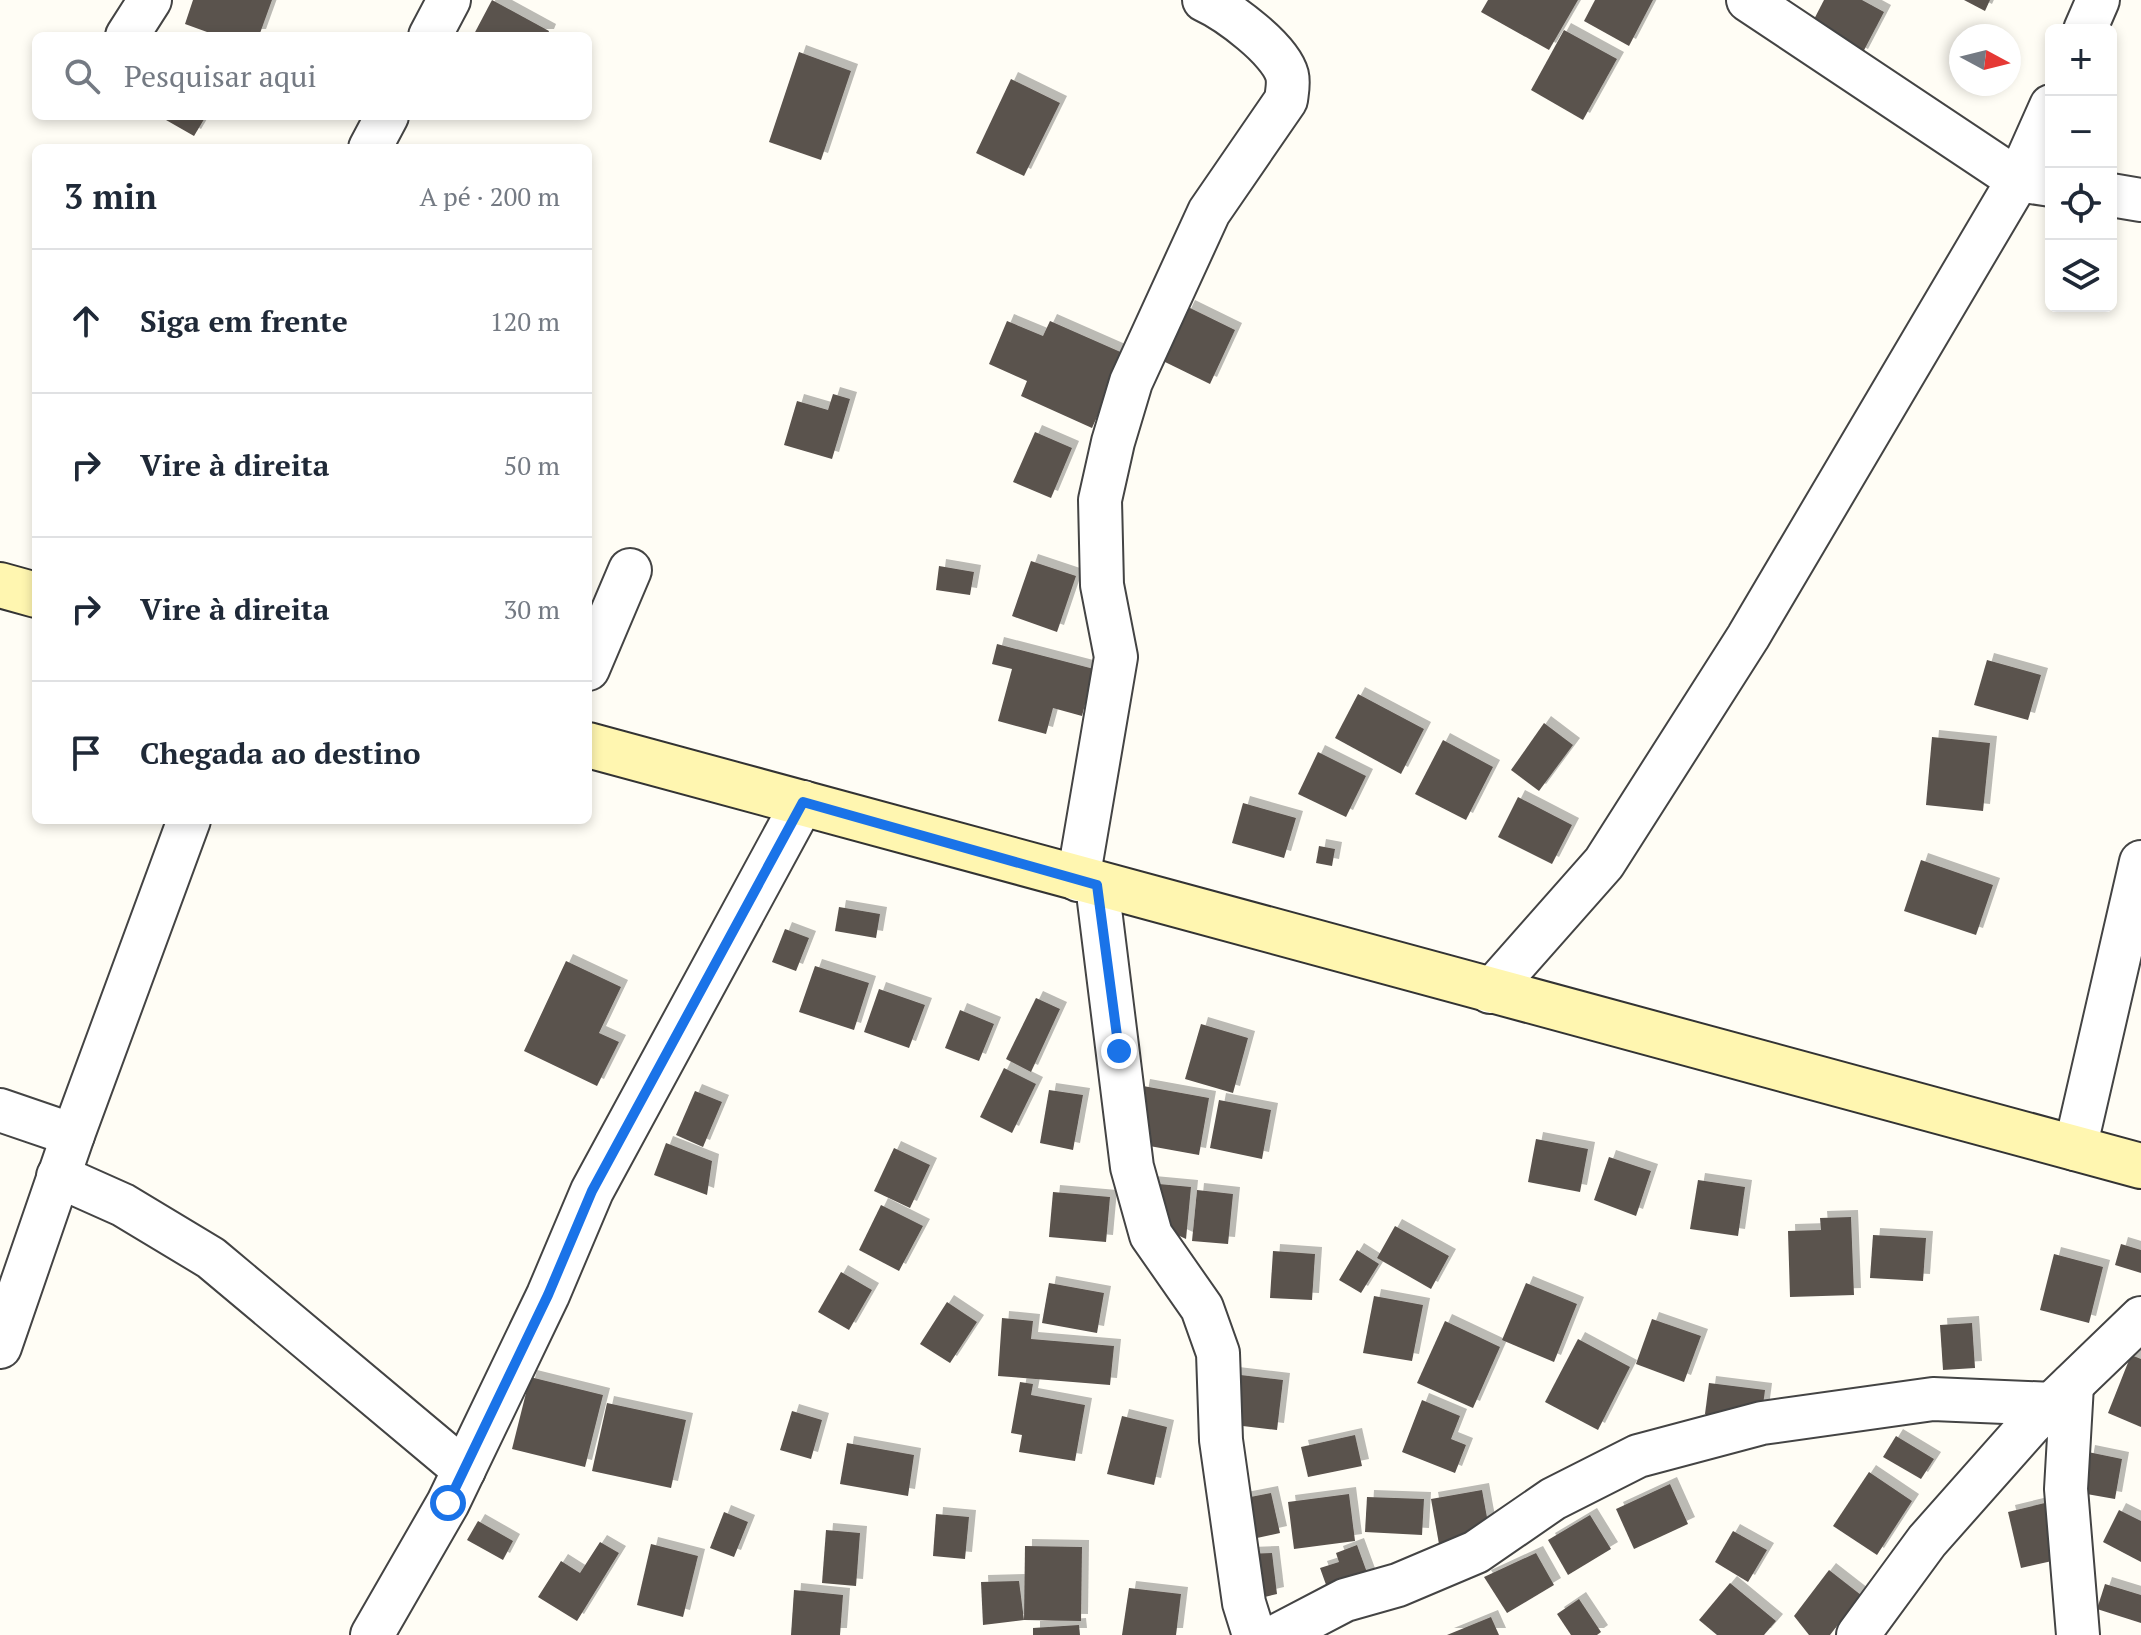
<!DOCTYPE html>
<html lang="pt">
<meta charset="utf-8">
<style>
body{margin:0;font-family:"PT Serif",serif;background:#f2f2f3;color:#1f2937}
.controls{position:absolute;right:24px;top:24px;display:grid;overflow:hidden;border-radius:12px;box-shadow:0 4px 12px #0003}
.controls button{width:72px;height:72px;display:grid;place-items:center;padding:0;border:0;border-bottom:2px solid #e0e1e3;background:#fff;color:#1f2937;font:40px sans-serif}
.compass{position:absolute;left:1949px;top:24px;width:72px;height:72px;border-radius:50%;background:#fff;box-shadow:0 4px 12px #0003;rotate:97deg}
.stop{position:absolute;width:24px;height:24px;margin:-18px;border:6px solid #1a73e8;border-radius:50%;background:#fff}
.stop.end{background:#1a73e8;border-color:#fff;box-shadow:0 2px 8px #0008}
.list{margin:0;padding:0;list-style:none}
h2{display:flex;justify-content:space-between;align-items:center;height:104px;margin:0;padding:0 32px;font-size:34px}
h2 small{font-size:26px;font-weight:400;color:#747a83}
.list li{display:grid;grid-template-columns:52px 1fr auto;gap:24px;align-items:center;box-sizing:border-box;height:144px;padding:0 32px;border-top:2px solid #e0e1e3}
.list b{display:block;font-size:30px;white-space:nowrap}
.list em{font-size:26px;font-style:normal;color:#747a83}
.icon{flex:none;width:44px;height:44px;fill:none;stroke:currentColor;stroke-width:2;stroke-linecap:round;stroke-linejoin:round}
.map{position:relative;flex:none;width:2141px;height:1635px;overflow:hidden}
.search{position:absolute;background:#fff;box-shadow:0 4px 12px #0003;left:32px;top:32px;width:560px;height:88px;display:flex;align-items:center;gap:20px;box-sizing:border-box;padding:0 28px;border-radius:12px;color:#747a83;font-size:30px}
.panel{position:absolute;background:#fff;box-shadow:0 4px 12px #0003;left:32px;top:144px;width:560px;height:680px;border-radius:12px}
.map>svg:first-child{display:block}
.building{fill:#5a524d;filter:url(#shadow)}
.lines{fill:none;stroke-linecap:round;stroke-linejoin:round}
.minor-casing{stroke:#444;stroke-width:46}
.secondary-casing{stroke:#333;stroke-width:48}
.minor{stroke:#fff;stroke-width:42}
.secondary{stroke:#fff6b0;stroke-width:44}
.route{stroke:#1a73e8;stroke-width:10}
</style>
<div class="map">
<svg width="2141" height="1635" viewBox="0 0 2141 1635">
<defs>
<filter id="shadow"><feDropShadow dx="7" dy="-7" stdDeviation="0" flood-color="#0004"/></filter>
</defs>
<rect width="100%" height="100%" fill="#fffdf5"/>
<g class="building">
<path d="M193,0H272L259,36H218L185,24Z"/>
<path d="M492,0L549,31L547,36H473Z"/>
<path d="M1488,0H1578L1549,50L1481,12Z"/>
<path d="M1595,0H1653L1629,46L1584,21Z"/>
<path d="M1824,0H1862L1884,12L1861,56L1809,29Z"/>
<path d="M1964,0H1990L1985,11Z"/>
<path d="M1564,30L1617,59L1583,120L1531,90Z"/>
<path d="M799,52L851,71L821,160L769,142Z"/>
<path d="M1011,79L1060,103L1024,176L976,153Z"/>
<path d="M159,116H206L194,136Z"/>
<path d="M1188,307L1235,330L1210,384L1163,361Z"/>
<path d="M1007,321L1043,336L1050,321L1125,354L1092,428L1021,396L1027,381L989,364Z"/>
<path d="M833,394L850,399L832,459L784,445L797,401L828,410Z"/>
<path d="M1035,432L1072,448L1051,498L1013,482Z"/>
<path d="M1031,561L1076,576L1057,632L1012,616Z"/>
<path d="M939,566L974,572L970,595L936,590Z"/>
<path d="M997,644L1094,669L1082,716L1053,708L1046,734L998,721L1012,669L992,664Z"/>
<path d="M1987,660L2041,675L2028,720L1974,705Z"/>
<path d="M1358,694L1424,729L1401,774L1335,738Z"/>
<path d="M1544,723L1573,745L1539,791L1511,770Z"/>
<path d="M1932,737L1990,743L1983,811L1926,805Z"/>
<path d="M1443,740L1493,767L1466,820L1415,794Z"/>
<path d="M1318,752L1366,776L1346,817L1298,794Z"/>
<path d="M1518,797L1572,825L1552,864L1498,837Z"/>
<path d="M1243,803L1296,818L1284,858L1232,843Z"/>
<path d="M1319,846L1335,849L1332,866L1316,863Z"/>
<path d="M1921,860L1993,885L1976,935L1904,911Z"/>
<path d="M839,907L880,914L876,938L835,931Z"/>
<path d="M785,929L809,938L796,971L772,962Z"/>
<path d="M566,961L621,987L599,1033L619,1042L597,1086L524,1051Z"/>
<path d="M815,966L869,983L854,1030L799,1012Z"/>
<path d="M879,989L925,1005L909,1048L864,1032Z"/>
<path d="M1036,998L1060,1009L1031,1072L1006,1059Z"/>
<path d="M960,1010L994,1024L979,1061L945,1048Z"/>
<path d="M1201,1024L1248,1038L1233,1093L1185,1079Z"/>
<path d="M1004,1068L1036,1084L1012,1133L980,1117Z"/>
<path d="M1143,1086L1209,1098L1199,1155L1133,1143Z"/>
<path d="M1049,1090L1083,1095L1073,1150L1040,1143Z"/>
<path d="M695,1091L722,1102L703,1147L676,1135Z"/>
<path d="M1219,1100L1271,1110L1262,1159L1210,1148Z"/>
<path d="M1536,1139L1588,1149L1580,1192L1528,1182Z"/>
<path d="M666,1143L712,1161L707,1195L654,1175Z"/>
<path d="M894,1148L930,1165L910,1208L874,1191Z"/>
<path d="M1609,1157L1651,1171L1636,1216L1594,1200Z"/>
<path d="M1698,1180L1745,1187L1738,1236L1690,1229Z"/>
<path d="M1148,1183L1191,1187L1186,1239L1158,1226Z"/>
<path d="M1197,1190L1233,1194L1228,1244L1192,1241Z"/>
<path d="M1053,1192L1110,1197L1106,1242L1049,1237Z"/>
<path d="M881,1205L923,1226L899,1271L859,1250Z"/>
<path d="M1851,1217L1854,1295L1790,1297L1788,1231L1821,1230L1820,1218Z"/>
<path d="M1395,1226L1449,1256L1431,1289L1377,1258Z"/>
<path d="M1873,1235L1926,1238L1923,1281L1870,1278Z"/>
<path d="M2121,1244L2141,1250V1273L2115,1265Z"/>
<path d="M1357,1250L1379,1264L1361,1293L1339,1280Z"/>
<path d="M1273,1251L1315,1254L1312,1300L1270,1298Z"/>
<path d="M2054,1254L2103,1267L2089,1323L2040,1310Z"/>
<path d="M841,1272L872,1290L849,1330L818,1312Z"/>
<path d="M1049,1283L1104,1293L1097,1333L1042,1323Z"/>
<path d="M1526,1283L1577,1304L1554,1362L1502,1340Z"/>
<path d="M1374,1296L1423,1305L1412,1361L1363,1353Z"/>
<path d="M947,1302L977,1322L950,1363L920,1344Z"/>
<path d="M1002,1318L1033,1321L1031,1339L1114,1346L1110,1385L998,1376Z"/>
<path d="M1652,1319L1701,1336L1684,1382L1636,1364Z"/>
<path d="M1445,1321L1500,1347L1473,1408L1417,1383Z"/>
<path d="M1972,1323L1975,1368L1943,1370L1940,1325Z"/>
<path d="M1578,1339L1630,1367L1598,1430L1545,1402Z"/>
<path d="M2131,1355L2141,1359V1427L2108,1413Z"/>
<path d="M1232,1374L1283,1380L1277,1430L1226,1424Z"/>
<path d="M530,1377L603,1395L585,1467L512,1449Z"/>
<path d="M1020,1382L1033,1384L1031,1395L1085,1405L1075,1461L1019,1452L1022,1435L1011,1433Z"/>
<path d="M1709,1383L1765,1390L1761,1421L1705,1414Z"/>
<path d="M1422,1400L1460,1416L1451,1439L1466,1445L1455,1473L1402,1452Z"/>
<path d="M607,1403L686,1420L671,1488L592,1471Z"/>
<path d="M792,1411L822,1420L811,1459L780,1450Z"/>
<path d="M1122,1416L1167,1427L1154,1485L1107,1474Z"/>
<path d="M1355,1435L1362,1466L1308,1477L1301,1447Z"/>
<path d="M1896,1436L1934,1459L1921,1479L1883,1457Z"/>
<path d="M847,1443L914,1455L908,1496L840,1484Z"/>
<path d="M2088,1452L2122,1459L2115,1499L2081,1493Z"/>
<path d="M1869,1472L1912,1501L1877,1555L1833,1526Z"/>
<path d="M1670,1484L1688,1524L1634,1549L1616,1509Z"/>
<path d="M1482,1490L1490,1534L1439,1544L1431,1499Z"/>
<path d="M1271,1493L1280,1533L1243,1541L1235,1500Z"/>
<path d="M1349,1494L1355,1541L1294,1549L1288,1502Z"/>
<path d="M1367,1497L1424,1499L1422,1535L1365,1532Z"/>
<path d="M2049,1502L2061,1559L2021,1568L2008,1512Z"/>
<path d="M2119,1510L2141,1521V1562L2103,1542Z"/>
<path d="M724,1512L748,1522L734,1557L710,1548Z"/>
<path d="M936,1514L969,1517L965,1559L933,1556Z"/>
<path d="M1590,1515L1611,1549L1568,1575L1548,1540Z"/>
<path d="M478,1521L513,1541L503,1560L467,1540Z"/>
<path d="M826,1530L860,1533L856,1586L822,1583Z"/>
<path d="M1733,1531L1767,1550L1748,1582L1715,1562Z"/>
<path d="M600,1542L619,1553L577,1621L538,1597L561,1561L580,1573Z"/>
<path d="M651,1544L698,1556L683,1617L637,1605Z"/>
<path d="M1357,1545L1369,1578L1329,1593L1320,1568L1339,1562L1336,1553Z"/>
<path d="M1025,1546L1082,1547L1081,1621L1024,1620Z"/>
<path d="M1272,1553L1277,1594L1252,1600L1245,1554Z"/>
<path d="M1536,1553L1554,1585L1507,1613L1484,1577Z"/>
<path d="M1829,1570L1861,1595L1830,1635H1809L1794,1616Z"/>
<path d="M1019,1581L1024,1620L983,1625L981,1582Z"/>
<path d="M1730,1583L1776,1621L1764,1635H1717L1699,1620Z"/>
<path d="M2105,1584L2141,1595V1623L2097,1609Z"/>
<path d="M1129,1588L1181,1594L1176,1635H1122Z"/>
<path d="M794,1590L843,1595L840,1635H791Z"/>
<path d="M1579,1599L1601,1632L1597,1635H1571L1557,1614Z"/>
<path d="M1491,1617L1499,1635H1447Z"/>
<path d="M1079,1625L1080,1635H1033V1628Z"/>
</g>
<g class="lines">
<g class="minor-casing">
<g id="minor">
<path d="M1748,0L2018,180L2051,185"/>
<path d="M2085,30L2098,0"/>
<path d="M127,36L150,0"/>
<path d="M430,36L449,0"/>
<path d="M370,148L387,116"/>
<path d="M2111,195L2141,200"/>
<path d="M588,669L630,570"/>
<path d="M1078,880L1116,657L1102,585L1100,500L1113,442L1131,382L1209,212L1286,100C1287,92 1289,83 1287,75C1280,49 1228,11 1204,0"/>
<path d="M1097,885L1132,1167L1151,1235L1202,1308L1218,1353L1221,1440L1244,1603L1254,1635"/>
<path d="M1490,992L1604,863L1748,637L2018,180L2051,106"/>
<path d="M0,1110L73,1135"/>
<path d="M2075,1149L2141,862"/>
<path d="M58,1176L123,1205L211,1258L464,1470"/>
<path d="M0,1347L73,1135L189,820"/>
<path d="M2072,1385L2066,1489L2078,1635"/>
<path d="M372,1635L448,1503L548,1295L592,1191L803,802"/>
<path d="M1278,1635L1345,1600L1398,1585L1476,1552L1553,1499L1638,1456L1762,1423L1933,1399L2053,1404"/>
<path d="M1858,1635L1927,1541L2029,1426L2141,1318"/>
</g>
</g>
<g class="secondary-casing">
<g id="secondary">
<path d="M0,585L36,595"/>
<path d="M588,745L2141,1166"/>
</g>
</g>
<use href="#minor" class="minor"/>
<use href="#secondary" class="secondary"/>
</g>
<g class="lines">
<path class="route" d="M448,1503L548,1295L592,1191L803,802L1097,885L1119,1051"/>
</g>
</svg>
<div class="controls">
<button>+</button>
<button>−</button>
<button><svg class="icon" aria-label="locate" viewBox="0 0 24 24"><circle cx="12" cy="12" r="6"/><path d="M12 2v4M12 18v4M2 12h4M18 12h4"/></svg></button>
<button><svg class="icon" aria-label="layers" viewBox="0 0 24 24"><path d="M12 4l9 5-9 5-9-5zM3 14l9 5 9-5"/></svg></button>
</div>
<svg class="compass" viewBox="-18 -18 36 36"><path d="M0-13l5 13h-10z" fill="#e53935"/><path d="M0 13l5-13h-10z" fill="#747a83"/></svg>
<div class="stop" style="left:448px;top:1503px"></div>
<div class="stop end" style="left:1119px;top:1051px"></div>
<div class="search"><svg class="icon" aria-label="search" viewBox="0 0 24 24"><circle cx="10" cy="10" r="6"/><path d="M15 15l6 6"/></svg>Pesquisar aqui</div>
<section class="panel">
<h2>3 min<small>A pé · 200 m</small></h2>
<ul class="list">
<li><svg class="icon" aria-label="ahead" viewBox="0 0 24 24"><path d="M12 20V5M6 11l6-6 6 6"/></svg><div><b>Siga em frente</b></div><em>120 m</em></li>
<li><svg class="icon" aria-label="right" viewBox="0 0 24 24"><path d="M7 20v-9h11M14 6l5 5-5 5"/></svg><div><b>Vire à direita</b></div><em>50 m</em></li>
<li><svg class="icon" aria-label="right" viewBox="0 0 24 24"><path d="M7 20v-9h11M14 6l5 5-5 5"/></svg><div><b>Vire à direita</b></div><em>30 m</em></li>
<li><svg class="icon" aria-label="arrive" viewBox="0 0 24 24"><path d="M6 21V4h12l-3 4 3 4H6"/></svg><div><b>Chegada ao destino</b></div></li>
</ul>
</section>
</div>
